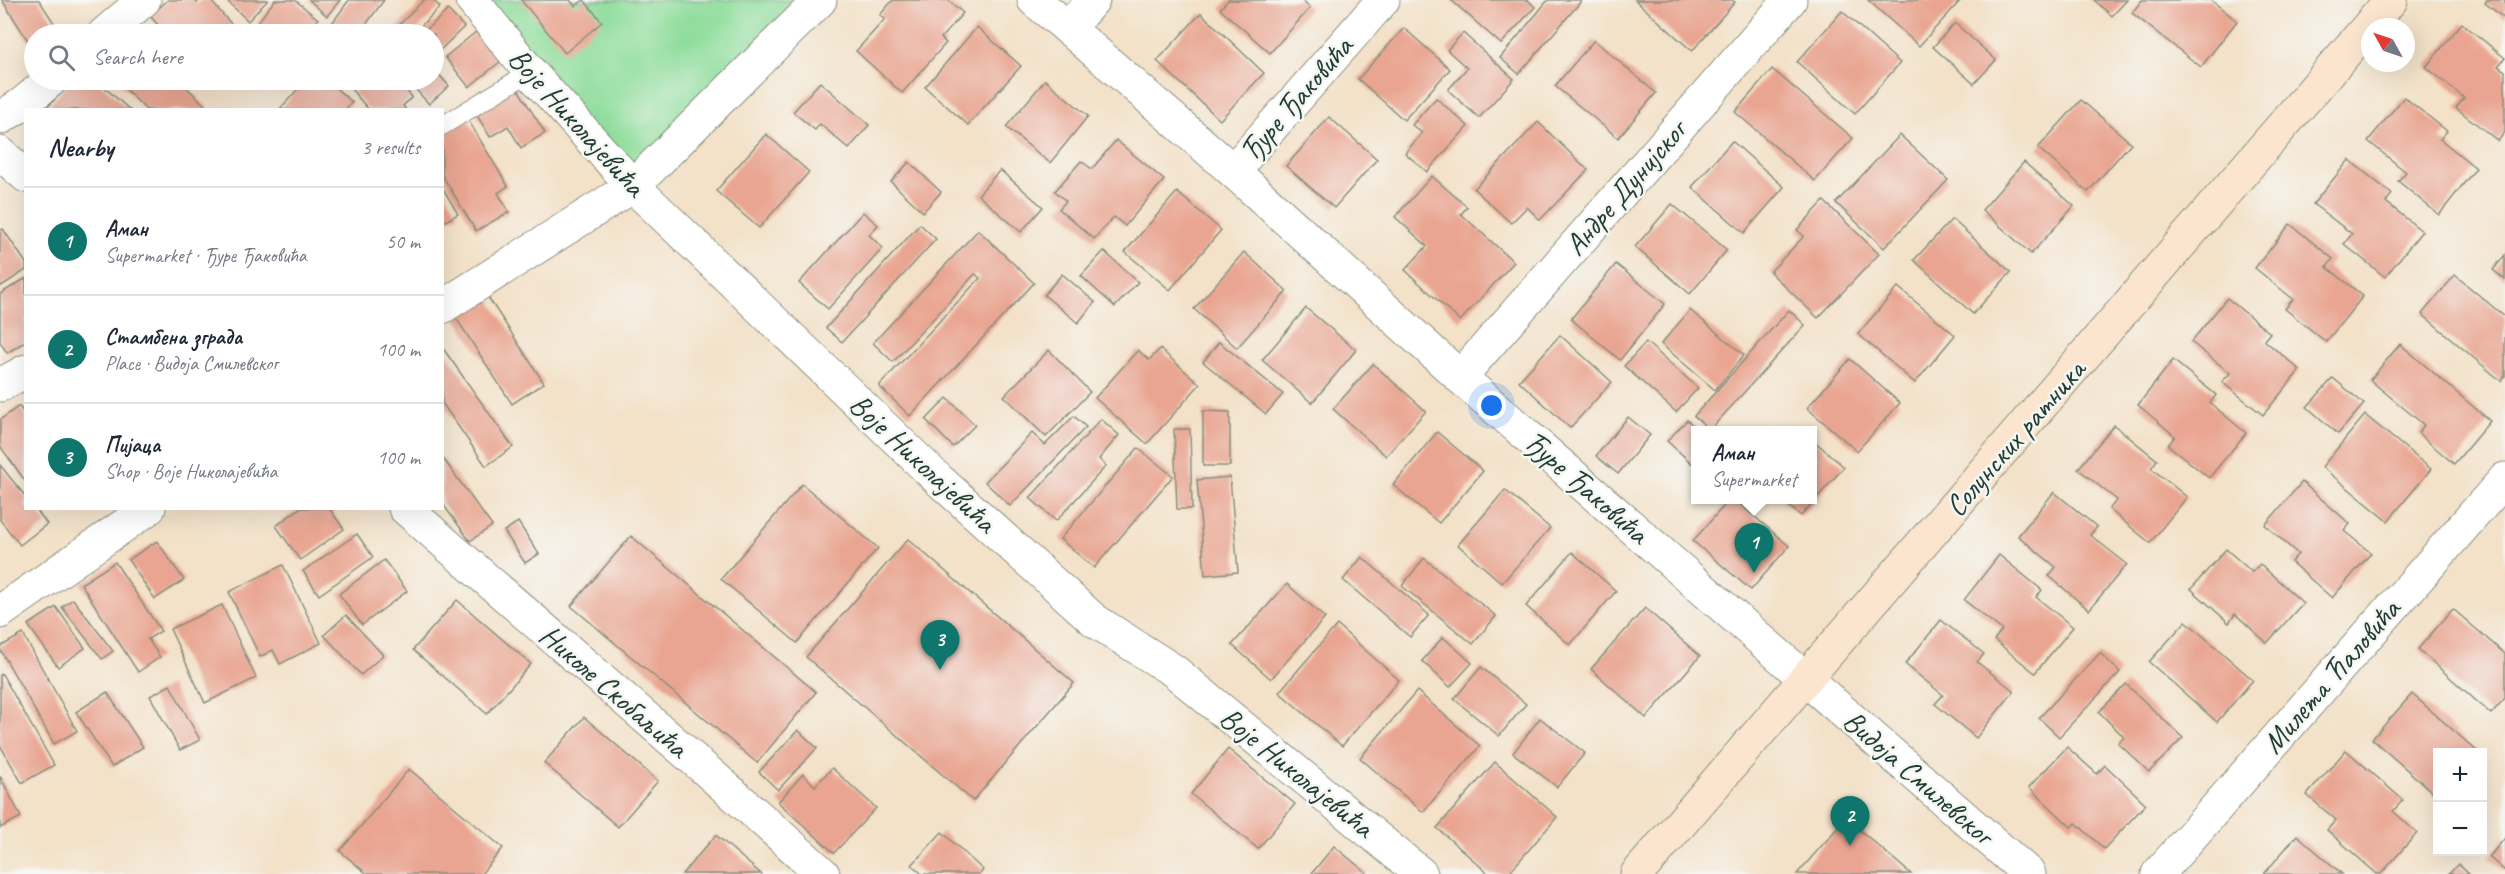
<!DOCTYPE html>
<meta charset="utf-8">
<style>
body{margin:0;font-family:Caveat,sans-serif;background:#f2f2f3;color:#1f2937}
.controls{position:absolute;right:18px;bottom:18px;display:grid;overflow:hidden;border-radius:0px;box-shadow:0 6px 24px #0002}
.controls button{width:54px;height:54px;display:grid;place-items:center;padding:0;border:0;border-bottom:2px solid #e0e1e3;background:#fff;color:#1f2937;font:30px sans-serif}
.compass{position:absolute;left:2361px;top:18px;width:54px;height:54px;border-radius:50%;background:#fff;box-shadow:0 6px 24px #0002;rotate:310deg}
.you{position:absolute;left:1492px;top:406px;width:21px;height:21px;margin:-15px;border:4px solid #fff;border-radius:50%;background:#1a73e8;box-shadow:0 0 0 9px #1a73e833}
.badge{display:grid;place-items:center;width:39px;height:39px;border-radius:50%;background:#0f766e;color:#fff;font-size:20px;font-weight:700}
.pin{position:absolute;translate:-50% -50px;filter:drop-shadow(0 2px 3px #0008)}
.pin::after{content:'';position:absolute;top:32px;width:21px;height:18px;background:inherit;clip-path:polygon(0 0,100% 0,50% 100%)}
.popup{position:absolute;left:1691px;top:426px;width:126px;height:78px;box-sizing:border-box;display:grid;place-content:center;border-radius:0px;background:#fff;filter:drop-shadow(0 2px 4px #0005);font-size:20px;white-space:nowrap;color:#747a83}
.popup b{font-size:22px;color:#1f2937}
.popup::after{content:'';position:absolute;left:50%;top:100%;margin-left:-12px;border:12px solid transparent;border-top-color:#fff}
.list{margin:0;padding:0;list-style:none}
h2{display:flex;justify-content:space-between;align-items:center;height:78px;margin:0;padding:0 24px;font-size:26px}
h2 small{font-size:20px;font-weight:400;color:#747a83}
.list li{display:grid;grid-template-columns:39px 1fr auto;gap:18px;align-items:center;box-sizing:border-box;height:108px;padding:0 24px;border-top:2px solid #e0e1e3}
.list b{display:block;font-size:22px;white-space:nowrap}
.list p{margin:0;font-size:20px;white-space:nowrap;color:#747a83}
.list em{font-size:20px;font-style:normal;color:#747a83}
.icon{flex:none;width:33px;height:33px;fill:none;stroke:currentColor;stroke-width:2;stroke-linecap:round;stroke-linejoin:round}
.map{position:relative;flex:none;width:2505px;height:874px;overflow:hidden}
.search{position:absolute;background:#fff;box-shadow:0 6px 24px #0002;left:24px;top:24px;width:420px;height:66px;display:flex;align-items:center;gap:15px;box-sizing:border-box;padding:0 21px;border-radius:33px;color:#747a83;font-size:22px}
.panel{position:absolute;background:#fff;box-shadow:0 6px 24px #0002;left:24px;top:108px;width:420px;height:402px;border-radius:0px}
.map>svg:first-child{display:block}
.green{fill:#8edd9b;stroke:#568d68;stroke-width:1.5}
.building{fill:#e9a591}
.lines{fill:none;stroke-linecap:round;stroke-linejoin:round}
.lane-casing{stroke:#898f7e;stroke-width:20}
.street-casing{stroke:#898f7e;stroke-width:35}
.secondary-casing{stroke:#898f7e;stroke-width:35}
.lane{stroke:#fff;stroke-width:18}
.street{stroke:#fff;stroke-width:33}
.secondary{stroke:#fbe5cf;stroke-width:33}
.labels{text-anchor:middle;stroke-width:5;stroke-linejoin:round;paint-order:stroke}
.street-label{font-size:30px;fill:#1f3d34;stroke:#f6f6f2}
</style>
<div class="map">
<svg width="2505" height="874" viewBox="0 0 2505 874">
<rect width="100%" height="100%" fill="#f6f6f2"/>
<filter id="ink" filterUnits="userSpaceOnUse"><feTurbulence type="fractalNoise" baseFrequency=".0167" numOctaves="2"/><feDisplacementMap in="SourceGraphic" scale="12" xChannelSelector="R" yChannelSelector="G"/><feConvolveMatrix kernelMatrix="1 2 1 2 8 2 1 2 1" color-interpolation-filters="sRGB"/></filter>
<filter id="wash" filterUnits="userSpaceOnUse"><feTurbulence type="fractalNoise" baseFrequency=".008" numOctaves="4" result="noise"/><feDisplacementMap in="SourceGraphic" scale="24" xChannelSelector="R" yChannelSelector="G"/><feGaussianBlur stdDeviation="1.35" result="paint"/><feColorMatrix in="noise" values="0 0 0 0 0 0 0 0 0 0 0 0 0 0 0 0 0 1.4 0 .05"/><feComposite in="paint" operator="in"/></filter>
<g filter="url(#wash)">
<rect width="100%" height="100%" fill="#f3e1c8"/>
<path class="green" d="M482,0H818L633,186Z"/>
<g id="blocks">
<g class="building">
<path d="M2,0H39L58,29L50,34H34V45L32,47Z"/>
<path d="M168,0H194L197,3L200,0H210L240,34H166L150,16Z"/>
<path d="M226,0H268L248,21Z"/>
<path d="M275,0H295L318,19L305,34H271L257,23Z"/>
<path d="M309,0H340L327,16Z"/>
<path d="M349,0H384L359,34H324Z"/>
<path d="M424,0H433L440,7L413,34H390Z"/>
<path d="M521,0H570L575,6L584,0L602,22L565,53Z"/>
<path d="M893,0H948L963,13L941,38L946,43L902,93L856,51L885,19L880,15Z"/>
<path d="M1228,0H1301L1310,8L1270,53L1220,9Z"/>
<path d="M1451,0H1528L1535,7L1501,44Z"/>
<path d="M1548,0H1582L1519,74L1500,58Z"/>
<path d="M1635,0H1732L1735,2L1692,51Z"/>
<path d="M1868,0H1961L1919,46Z"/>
<path d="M2094,0H2127L2112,16Z"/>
<path d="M2142,0H2211L2237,21L2201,67L2132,13Z"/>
<path d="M2487,0H2505V19L2485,3Z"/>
<path d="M448,10L464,27L434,56V34H422Z"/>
<path d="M1842,11L1900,63L1855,114L1797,62Z"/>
<path d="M1201,13L1264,73L1220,120L1157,61Z"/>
<path d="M1955,23L1996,60L1974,84L1933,47Z"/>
<path d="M2462,23L2505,58L2498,66L2505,71V132L2498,141L2456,108L2464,98L2426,67Z"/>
<path d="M977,27L1021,66L968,125L925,87Z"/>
<path d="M1404,28L1450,69L1404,120L1358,79Z"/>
<path d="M477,31L501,61L469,87L445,57Z"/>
<path d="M1463,33L1514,79L1479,118L1448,90L1467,68L1447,50Z"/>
<path d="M1594,40L1656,93L1618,138L1555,86Z"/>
<path d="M434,69L449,86L429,104L407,80H434Z"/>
<path d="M1772,69L1853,138L1815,181L1735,112Z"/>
<path d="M72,80H96L130,110H45Z"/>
<path d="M117,80H179L207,107L204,110H146Z"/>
<path d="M306,80H326L352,102L345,110H279Z"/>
<path d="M361,80H396L412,97L403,106L406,110H369L351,89Z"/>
<path d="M1045,80L1088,116L1050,163L1006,127Z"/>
<path d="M820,82L869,125L849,149L820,124L815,130L793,112Z"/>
<path d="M516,86L545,133L521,148L508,126L490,137L475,112Z"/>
<path d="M2404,97L2447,131L2440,139L2476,168L2439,215L2398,181L2406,172L2368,141Z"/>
<path d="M1436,98L1468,126L1427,172L1405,153L1422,133L1412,125Z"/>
<path d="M2081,100L2131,143L2088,192L2038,148Z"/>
<path d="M1329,117L1377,159L1334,208L1286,166Z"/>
<path d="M468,120L508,186L498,193L509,212L476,231L442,175V135Z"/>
<path d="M1538,122L1588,170L1540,220L1527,207L1511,223L1474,189Z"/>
<path d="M766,134L809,172L759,228L716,191Z"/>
<path d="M1900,135L1948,180L1884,248L1836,203Z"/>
<path d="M1116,140L1164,180L1125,226L1114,217L1094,239L1059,209L1066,201L1055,191L1081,161L1092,169Z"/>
<path d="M1732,141L1784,187L1744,233L1692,187Z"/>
<path d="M2349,160L2392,194L2386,202L2422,231L2385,277L2344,244L2352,234L2313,204Z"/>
<path d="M909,162L941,192L923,212L891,182Z"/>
<path d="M2024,162L2074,206L2031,254L1982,210Z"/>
<path d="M1000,170L1043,207L1021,232L978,195Z"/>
<path d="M1432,176L1467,207L1461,214L1514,262L1460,321L1405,270L1427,246L1395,217Z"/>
<path d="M442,187L458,214L442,223Z"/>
<path d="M1177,192L1221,230L1170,290L1125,252Z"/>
<path d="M1824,201L1879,254L1818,318L1770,272L1804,236L1797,230Z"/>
<path d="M1672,204L1727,250L1690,294L1635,247Z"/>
<path d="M863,212L878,225L869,235L883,248L828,309L799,283Z"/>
<path d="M1952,219L2011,272L1973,314L1914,260Z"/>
<path d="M920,224L936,239L842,342L826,328Z"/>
<path d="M2290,224L2333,259L2327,267L2363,296L2326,342L2285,309L2293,299L2255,268Z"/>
<path d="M3,229L26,263V270L0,287V231Z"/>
<path d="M978,230L1034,283L910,416L879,386L980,278L975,274L893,362L873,343Z"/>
<path d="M1104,251L1138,282L1115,307L1081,276Z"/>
<path d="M1244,252L1287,291L1237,348L1194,309Z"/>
<path d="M2505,255V280L2493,270Z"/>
<path d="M1616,264L1665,304L1620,360L1571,319Z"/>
<path d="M1062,274L1095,302L1078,323L1044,295Z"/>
<path d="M2455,275L2505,317V376L2501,381L2422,314Z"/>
<path d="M26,278V341L7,353L0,342V294Z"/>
<path d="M1898,287L1955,335L1915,383L1858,334Z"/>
<path d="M486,294L544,383L512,404L454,315Z"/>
<path d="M2227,298L2270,333L2264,340L2300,370L2263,415L2222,382L2230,373L2191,342Z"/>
<path d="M1306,308L1356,350L1312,403L1262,360Z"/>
<path d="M1690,310L1744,355L1715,390L1661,344Z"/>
<path d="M1789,310L1805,325L1710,430L1694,416Z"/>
<path d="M1560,335L1612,382L1570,428L1519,381Z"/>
<path d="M1219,342L1283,394L1266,414L1203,362Z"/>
<path d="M1646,342L1698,388L1676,412L1624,366Z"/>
<path d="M2400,344L2490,421L2454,464L2418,433L2424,425L2370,380Z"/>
<path d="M442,347L513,447L486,466L442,403Z"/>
<path d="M1160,349L1200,384L1147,444L1095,398L1138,350L1149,360Z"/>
<path d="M1049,350L1090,392L1046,437L1004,396Z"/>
<path d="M1850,359L1900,403L1857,451L1807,408Z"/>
<path d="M2173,360L2216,395L2210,403L2246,433L2209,478L2168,445L2175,436L2138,405Z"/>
<path d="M1373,364L1426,411L1386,456L1333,409Z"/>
<path d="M2333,378L2364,404L2338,434L2307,407Z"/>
<path d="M947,398L975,425L953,447L926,420Z"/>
<path d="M19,406L26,416V482L0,446V420Z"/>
<path d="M1203,411L1230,412V466H1203Z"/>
<path d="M2365,415L2431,469L2388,521L2322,467Z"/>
<path d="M1074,416L1086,427L1010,506L985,482L1032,433L1045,445Z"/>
<path d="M1628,417L1650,435L1618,474L1596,456Z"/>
<path d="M1101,419L1119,435L1099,459L1106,466L1056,521L1030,498Z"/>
<path d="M1687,420L1698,430H1696V467L1667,441Z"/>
<path d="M2114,425L2157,460L2151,468L2187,497L2150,543L2109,509L2117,500L2078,469Z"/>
<path d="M1174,429H1190L1192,509H1177Z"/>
<path d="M1437,432L1483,471L1439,523L1393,485Z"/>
<path d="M1812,439L1844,467L1801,516L1782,500H1812Z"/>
<path d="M1138,448L1173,476L1094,568L1060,539Z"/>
<path d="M442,457L492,526L470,541L442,503Z"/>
<path d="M0,465L26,497V508H35L47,524L20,545L0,520Z"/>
<path d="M1230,477L1238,572L1205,575L1197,480Z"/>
<path d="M2302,482L2350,524L2344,531L2371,553L2332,598L2291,562L2298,554L2265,525Z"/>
<path d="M802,484L878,548L797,643L721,579Z"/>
<path d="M1505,490L1550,528L1502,583L1458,545Z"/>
<path d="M2054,492L2097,527L2090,535L2127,564L2089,610L2049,576L2056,567L2018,536Z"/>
<path d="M1729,500H1735L1789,546L1751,590L1693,541Z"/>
<path d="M300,508H329L344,529L300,560L276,526Z"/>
<path d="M518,522L539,554L525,563L504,531Z"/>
<path d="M357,534L373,557L319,595L303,571Z"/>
<path d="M631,536L816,692L757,763L571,606Z"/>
<path d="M908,539L1074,683L973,801L806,657Z"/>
<path d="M157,541L184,580L155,599L128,560Z"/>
<path d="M2226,549L2252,572L2260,564L2303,603L2267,643L2235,614L2229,623L2191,589Z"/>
<path d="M1572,552L1616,591L1570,645L1526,606Z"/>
<path d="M1999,555L2042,590L2036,597L2073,627L2035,673L1994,640L2002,630L1964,600Z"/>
<path d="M1362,557L1429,615L1410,637L1343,580Z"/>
<path d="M1424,558L1496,616L1473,644L1402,586Z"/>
<path d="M384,560L407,591L362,625L339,594Z"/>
<path d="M115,562L161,631L148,639L160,657L138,672L81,584Z"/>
<path d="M283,565L321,643L280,664L273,650L260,657L229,592Z"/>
<path d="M1287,584L1325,618L1271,679L1232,645Z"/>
<path d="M73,599L113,651L102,659L62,607Z"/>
<path d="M457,600L531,664L487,714L413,650Z"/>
<path d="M222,605L256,678L205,703L170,629Z"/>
<path d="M56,607L85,648L58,667L28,625Z"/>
<path d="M1645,608L1700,656L1646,718L1591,669Z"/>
<path d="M2453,609L2505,654V698L2491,714L2418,649Z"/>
<path d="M346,615L383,655L361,675L324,635Z"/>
<path d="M1941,620L1984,654L1977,662L2014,691L1976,738L1935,704L1943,695L1905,664Z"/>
<path d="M2186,621L2253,680L2217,722L2149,662Z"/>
<path d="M1337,625L1399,680L1342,746L1279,692Z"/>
<path d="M23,634L77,731L54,744L0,649V647Z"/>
<path d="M1443,637L1472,663L1450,687L1422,661Z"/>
<path d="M2100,653L2120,672L2059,737L2039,718Z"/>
<path d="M1481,667L1526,704L1499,736L1454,699Z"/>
<path d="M2,674L54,765L22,783L0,745V675Z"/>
<path d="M2126,684L2183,738L2149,772L2118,743L2124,737L2099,712Z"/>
<path d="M170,685L200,740L180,750L150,696Z"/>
<path d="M1417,691L1480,746L1423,812L1360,758Z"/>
<path d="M107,692L143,747L112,767L76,712Z"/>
<path d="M2412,694L2478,752H2438V797L2372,739Z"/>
<path d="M584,717L658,781L618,827L544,763Z"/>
<path d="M1540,718L1585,753L1557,787L1513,753Z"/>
<path d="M798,730L817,748L778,790L759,772Z"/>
<path d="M2067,747L2097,774L2105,765L2146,804L2104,849L2076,823L2071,827L2029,787Z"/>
<path d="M1228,749L1295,804L1258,849L1191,794Z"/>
<path d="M2346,750L2403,800L2393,811L2417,833L2381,874H2377L2327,830L2336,820L2307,795Z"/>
<path d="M1495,762L1557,817L1508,874H1489L1437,828Z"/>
<path d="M832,768L876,808L834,853L778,802L803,774L815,786Z"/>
<path d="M409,769L503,848L481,874H367L340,851Z"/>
<path d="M0,776L21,817L0,828Z"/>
<path d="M1846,818L1911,874H1797Z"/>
<path d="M942,832L983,870L980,874H922L912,865Z"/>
<path d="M716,835L761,874H682Z"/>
<path d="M2297,835L2342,874H2264Z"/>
<path d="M2505,838V871L2489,857Z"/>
<path d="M1334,846L1368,874H1313L1312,873Z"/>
<path d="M2458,864L2469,874H2449Z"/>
</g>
</g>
</g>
<g filter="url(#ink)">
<use href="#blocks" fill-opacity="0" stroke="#898f7e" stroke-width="1.5"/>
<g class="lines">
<g class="lane-casing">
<path id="lane" d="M442,126L530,72"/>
</g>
<g class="street-casing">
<g id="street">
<path d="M472,0L530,72L633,186L939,480L1094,620L1174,671L1421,874"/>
<path d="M1034,0L1068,28L1093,0"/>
<path d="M1068,28L1233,171L1460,377L2029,874"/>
<path d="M104,34L144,0"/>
<path d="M0,118L21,105L51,80"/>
<path d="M0,153L26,176"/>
<path d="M1233,171L1383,0"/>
<path d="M442,307L633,186L820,0"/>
<path d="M1460,377L1790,0"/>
<path d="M0,385L26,371"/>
<path d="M405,508C544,631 686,750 823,874"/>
<path d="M0,612L149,508"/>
<path d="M2158,874L2505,479"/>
</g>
</g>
<g class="secondary-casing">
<path id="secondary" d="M1637,874L2391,0"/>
</g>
<use href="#lane" class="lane"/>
<use href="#street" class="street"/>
<use href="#secondary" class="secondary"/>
</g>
</g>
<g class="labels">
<g class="street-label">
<text transform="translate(1296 99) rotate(-49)" y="10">Ђуре Ђаковића</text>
<text transform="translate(577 122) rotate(48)" y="10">Воје Николајевића</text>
<text transform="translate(1625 188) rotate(-49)" y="10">Андре Дунијског</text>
<text transform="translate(2015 438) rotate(-49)" y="10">Солунских ратника</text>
<text transform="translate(923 463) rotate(43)" y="10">Воје Николајевића</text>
<text transform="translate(1586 487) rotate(41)" y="10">Ђуре Ђаковића</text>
<text transform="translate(2331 676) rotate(-49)" y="10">Милета Ћаловића</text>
<text transform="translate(614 691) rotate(41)" y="10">Николе Скобаљића</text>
<text transform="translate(1297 772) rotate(39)" y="10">Воје Николајевића</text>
<text transform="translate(1918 777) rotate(41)" y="10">Видоја Смилевског</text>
</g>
</g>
</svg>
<div class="controls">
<button>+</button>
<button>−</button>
</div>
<svg class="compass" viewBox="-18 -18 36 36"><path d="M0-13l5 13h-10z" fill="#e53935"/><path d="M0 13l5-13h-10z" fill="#747a83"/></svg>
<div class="you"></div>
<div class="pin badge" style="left:1754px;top:573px">1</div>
<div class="popup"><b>Аман</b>Supermarket</div>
<div class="pin badge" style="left:1850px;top:846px">2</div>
<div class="pin badge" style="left:940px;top:670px">3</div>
<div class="search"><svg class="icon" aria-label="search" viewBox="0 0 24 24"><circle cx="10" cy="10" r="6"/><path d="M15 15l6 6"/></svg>Search here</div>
<section class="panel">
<h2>Nearby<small>3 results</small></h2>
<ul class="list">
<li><span class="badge">1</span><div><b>Аман</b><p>Supermarket · Ђуре Ђаковића</p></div><em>50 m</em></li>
<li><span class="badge">2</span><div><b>Стамбена зграда</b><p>Place · Видоја Смилевског</p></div><em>100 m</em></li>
<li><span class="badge">3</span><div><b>Пијаца</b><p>Shop · Воје Николајевића</p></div><em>100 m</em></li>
</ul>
</section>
</div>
